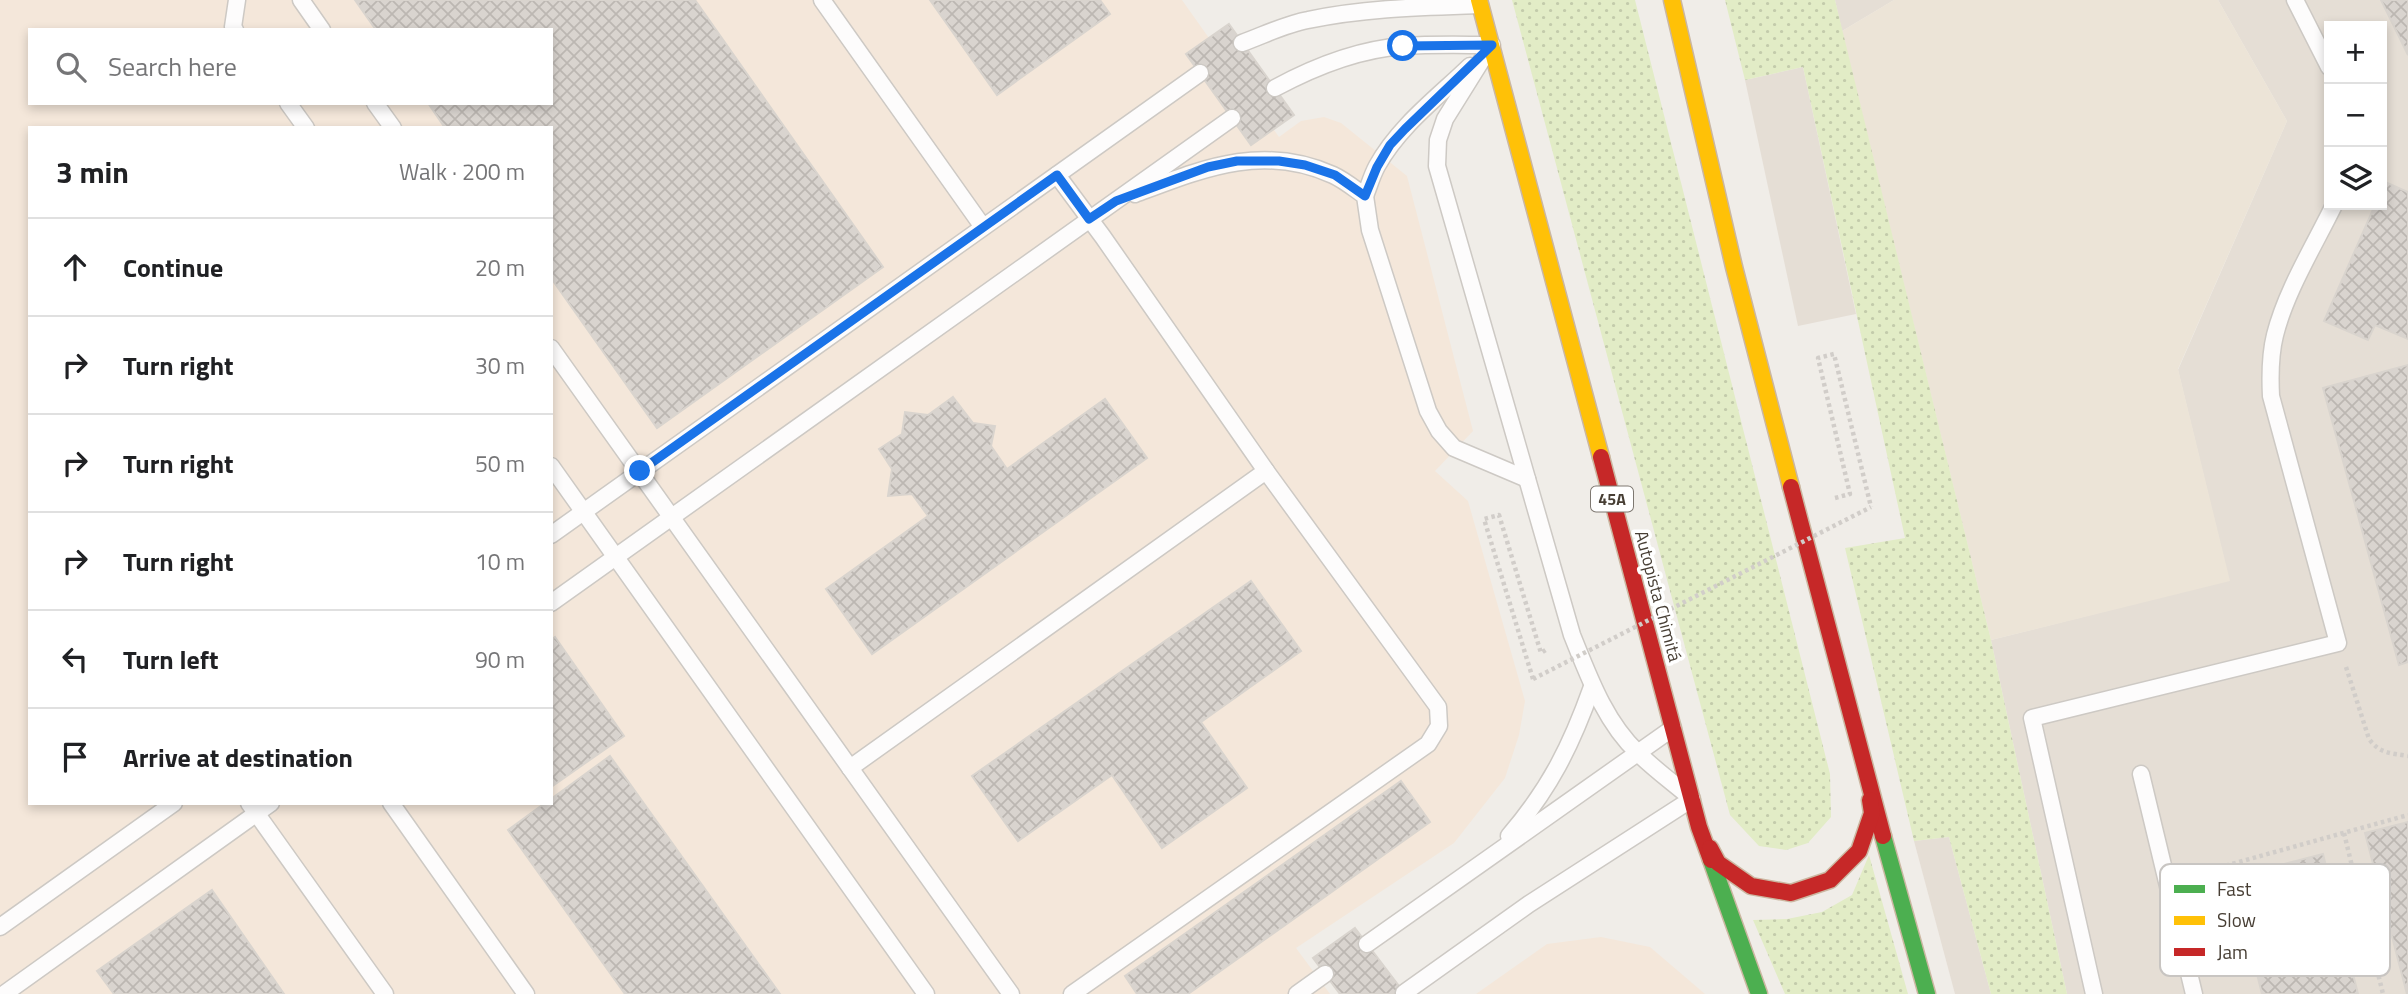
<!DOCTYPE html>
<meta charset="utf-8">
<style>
body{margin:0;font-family:"Titillium Web",sans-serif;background:#f6f6f6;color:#202124}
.controls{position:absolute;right:21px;top:21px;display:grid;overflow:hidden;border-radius:0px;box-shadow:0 4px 10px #0003}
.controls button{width:63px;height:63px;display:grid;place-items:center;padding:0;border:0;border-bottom:2px solid #e0e0e0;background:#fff;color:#202124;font:35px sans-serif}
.stop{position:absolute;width:21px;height:21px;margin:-16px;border:5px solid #1a73e8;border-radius:50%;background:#fff}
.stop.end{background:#1a73e8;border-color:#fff;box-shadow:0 2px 7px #0008}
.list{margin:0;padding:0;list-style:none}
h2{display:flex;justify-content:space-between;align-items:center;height:91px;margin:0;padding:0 28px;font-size:30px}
h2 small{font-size:23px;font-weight:400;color:#757577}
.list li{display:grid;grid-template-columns:46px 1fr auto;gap:21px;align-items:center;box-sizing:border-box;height:98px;padding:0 28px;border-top:2px solid #e0e0e0}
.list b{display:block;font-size:26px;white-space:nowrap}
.list em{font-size:23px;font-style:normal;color:#757577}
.icon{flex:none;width:38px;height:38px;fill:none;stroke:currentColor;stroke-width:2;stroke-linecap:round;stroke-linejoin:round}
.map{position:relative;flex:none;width:2408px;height:994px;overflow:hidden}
.search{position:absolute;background:#fff;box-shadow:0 4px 10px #0003;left:28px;top:28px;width:525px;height:77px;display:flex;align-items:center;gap:18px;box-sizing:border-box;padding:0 24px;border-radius:0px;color:#757577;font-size:26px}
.panel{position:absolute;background:#fff;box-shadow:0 4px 10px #0003;left:28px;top:126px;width:525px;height:679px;border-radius:0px}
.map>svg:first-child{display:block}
.residential{fill:#e5ded5;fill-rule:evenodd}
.commercial{fill:#f4e7da;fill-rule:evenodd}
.education{fill:#ece4d7}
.grass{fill:url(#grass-dots)}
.building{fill:url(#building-cross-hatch);stroke:#d9d4ce;stroke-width:2}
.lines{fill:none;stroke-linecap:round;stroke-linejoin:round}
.lane-casing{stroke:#cdc9c4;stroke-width:19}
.fast-casing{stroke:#cbb7a1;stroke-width:19}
.slow-casing{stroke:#cbb7a1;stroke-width:19}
.jam-casing{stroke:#cbb7a1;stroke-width:19}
.path{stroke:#d1cdc9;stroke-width:4.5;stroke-dasharray:3.5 3.5;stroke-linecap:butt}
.lane{stroke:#fdfcfc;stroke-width:16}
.fast{stroke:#4caf50;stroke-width:16}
.slow{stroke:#ffc107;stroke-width:16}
.jam{stroke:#c62828;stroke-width:16}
.path-bridge{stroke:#d1cdc9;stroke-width:4.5;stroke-dasharray:3.5 3.5;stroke-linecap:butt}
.route{stroke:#1a73e8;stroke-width:9}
.labels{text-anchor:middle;stroke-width:7;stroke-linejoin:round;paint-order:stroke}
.shield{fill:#fff;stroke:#7e7871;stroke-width:2}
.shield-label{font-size:16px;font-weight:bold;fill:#473e34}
.street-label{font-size:18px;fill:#473e34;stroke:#fff}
.key{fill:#fff;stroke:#c8c5c2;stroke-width:2}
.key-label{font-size:19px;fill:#473e34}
</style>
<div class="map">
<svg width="2408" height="994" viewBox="0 0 2408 994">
<defs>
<pattern id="grass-dots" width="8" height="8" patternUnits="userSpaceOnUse" patternTransform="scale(1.75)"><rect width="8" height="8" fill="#e2ecc6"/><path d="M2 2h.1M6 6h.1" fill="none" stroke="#c3cbab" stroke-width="1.8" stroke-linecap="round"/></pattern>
<pattern id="building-cross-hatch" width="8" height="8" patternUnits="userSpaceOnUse" patternTransform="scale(1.75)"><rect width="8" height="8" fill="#d9d4cf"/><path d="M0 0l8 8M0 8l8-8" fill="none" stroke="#bcb7b2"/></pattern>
</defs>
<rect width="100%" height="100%" fill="#f0ede8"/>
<g class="residential">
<path d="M1835,0H1894L1842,31Z"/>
<path d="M2218,0H2408V994H2067L1991,640L2229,580L2178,370L2287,121ZM2329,26H2382V205H2329Z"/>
<path d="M1803,67L1856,314L1798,326L1745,80Z"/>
<path d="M1949,837L1991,994H1955L1914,841Z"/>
</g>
<g class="commercial">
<path d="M0,0H1182L1279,137L1301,121L1324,117L1341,123L1407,176L1473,431L1435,471L1468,501L1525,701L1519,735L1505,778L1454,843L1296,948L1330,994H0ZM30,30H551V103H30ZM30,128H551V803H30Z"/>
<path d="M1601,937L1650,947L1705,994H1476L1547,944Z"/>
</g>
<path class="education" d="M1894,0H2218L2287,121L2178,369L2230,581L1991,640L1842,31Z"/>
<g class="grass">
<path d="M1512,0H1635L1830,774L1831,817L1808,843L1786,850L1759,846L1730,815Z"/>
<path d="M1725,0H1835L1991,640L2067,994H1991L1949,837L1914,841L1845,548L1905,538L1803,67L1745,80Z"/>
<path d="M1869,855L1908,994H1785L1753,920L1787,919L1822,912L1852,895Z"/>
</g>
<g class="building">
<path d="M355,0H695L883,267L657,428L551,278V128H445L428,103H551V30H376Z"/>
<path d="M930,0H1100L1110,14L997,95Z"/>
<path d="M2381,0H2408V55Z"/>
<path d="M1229,24L1294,115L1251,145L1186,54Z"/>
<path d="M2385,182L2408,192V339L2375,325L2368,340L2324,321L2375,205H2382V189Z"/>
<path d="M2408,365V662L2399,665L2323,388Z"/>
<path d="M953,397L973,423L995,426L991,446L1007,469L1105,399L1147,458L872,654L826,589L928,516L912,494L888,496L892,469L879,449L902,434L905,412L928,415Z"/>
<path d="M1251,581L1301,651L1201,722L1247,788L1162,848L1112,775L1018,841L972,776Z"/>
<path d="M555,637L624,736L551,787V640Z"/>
<path d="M610,756L780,994H625L508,830L545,803H551V799Z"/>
<path d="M1401,781L1430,822L1188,994H1137L1125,976Z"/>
<path d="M2408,822V994H2407L2365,833Z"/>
<path d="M2323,854L2358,994H2262L2233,877Z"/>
<path d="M212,890L284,994H114L97,971Z"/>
<path d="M1355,928L1405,994H1340L1313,958Z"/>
</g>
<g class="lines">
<g class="lane-casing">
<g id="lane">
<path d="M301,0L322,30"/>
<path d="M822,0L983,227"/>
<path d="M2295,0L2329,67"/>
<path d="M235,30L233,27L237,0"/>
<path d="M1242,43C1264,35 1286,24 1308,20C1365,8 1422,7 1480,5"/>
<path d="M1275,88C1314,67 1360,49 1404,46C1433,44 1463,45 1492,45"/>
<path d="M288,103L306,128"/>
<path d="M375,103L393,128"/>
<path d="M1135,194C1202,169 1262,143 1333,175C1344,180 1355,189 1365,196L1370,230L1428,411L1439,431L1454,448L1527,479"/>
<path d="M1365,196C1369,186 1372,175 1377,166C1399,126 1438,97 1470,66"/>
<path d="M551,348L1011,994"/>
<path d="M551,466L926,994"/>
<path d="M551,535L1200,73"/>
<path d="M551,603L1232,118"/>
<path d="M850,768L1266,471L1103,237L1057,175"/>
<path d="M2141,774L2194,994"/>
<path d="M249,803L385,994"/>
<path d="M391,803L526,994"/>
<path d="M1509,836C1550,788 1571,746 1592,687"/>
<path d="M0,927L174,803"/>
<path d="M1367,944L1673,728"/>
<path d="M1404,993L1529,904L1692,799C1675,784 1655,770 1638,753C1605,722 1589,677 1572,635L1437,166L1438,140L1445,119L1488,50"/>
<path d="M4,994L271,803"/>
<path d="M1072,994L1428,744L1439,726L1438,707L1266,471"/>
<path d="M1297,994L1325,974"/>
<path d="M2094,994L2032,718L2338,643L2271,396C2270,376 2270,355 2275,335C2286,291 2314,246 2334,205"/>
</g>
</g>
<g class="fast-casing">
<g id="fast">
<path d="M1883,836L1927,994"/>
<path d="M1711,860L1759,994"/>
</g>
</g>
<g class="slow-casing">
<g id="slow">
<path d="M1479,0L1601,457"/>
<path d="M1672,0L1734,267L1791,487"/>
</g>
</g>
<g class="jam-casing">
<g id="jam">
<path d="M1601,457L1699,827L1711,860"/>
<path d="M1791,487L1883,836"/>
<path d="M1710,848L1718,863L1751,886L1791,893L1830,880L1859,851L1872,813L1870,800"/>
</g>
</g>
<g class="path">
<path d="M1835,498L1850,494L1818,358L1834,354L1871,507"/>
<path d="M2346,667L2369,739C2380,754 2391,753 2408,756"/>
<path d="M1533,679L1484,519L1499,515L1541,653L1547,649"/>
<path d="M2344,833L2383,994"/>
<path d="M2192,875L2408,815"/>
</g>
<use href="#lane" class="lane"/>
<use href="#fast" class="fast"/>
<use href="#slow" class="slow"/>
<use href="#jam" class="jam"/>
<path class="path-bridge" d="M1533,679L1871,507"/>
</g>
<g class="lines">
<path class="route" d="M640,471L1057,175L1089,219L1116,201L1208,167L1237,161H1279L1305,165L1335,175L1365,196L1377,167L1390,145L1405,129L1492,45L1403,46"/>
</g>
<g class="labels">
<rect class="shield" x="1591" y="486.5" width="42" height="25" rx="5"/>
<g class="shield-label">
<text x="1612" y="505">45A</text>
</g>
<g class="street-label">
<text transform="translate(1658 596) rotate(75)" y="6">Autopista Chimitá</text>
</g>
</g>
<rect x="2160" y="864" width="230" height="112" rx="10" class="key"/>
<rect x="2174" y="885" width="31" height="8" fill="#4caf50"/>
<rect x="2174" y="916" width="31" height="9" fill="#ffc107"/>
<rect x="2174" y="948" width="31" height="8" fill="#c62828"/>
<g class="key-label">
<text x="2217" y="896">Fast</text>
<text x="2217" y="927">Slow</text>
<text x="2217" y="959">Jam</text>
</g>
</svg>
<div class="controls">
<button>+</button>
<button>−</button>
<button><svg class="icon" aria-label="layers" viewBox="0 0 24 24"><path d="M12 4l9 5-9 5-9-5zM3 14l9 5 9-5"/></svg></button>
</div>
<div class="stop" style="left:1403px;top:46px"></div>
<div class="stop end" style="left:640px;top:471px"></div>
<div class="search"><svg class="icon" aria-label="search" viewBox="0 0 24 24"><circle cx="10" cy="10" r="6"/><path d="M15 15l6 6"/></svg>Search here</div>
<section class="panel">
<h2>3 min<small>Walk · 200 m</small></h2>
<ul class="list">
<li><svg class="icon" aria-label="ahead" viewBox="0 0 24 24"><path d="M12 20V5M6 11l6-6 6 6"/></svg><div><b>Continue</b></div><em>20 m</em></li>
<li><svg class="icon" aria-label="right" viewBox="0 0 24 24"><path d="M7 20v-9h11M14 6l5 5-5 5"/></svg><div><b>Turn right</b></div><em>30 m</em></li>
<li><svg class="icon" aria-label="right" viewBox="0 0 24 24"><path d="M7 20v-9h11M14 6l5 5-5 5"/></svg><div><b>Turn right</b></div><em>50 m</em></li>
<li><svg class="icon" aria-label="right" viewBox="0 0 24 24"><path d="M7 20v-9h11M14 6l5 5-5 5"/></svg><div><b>Turn right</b></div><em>10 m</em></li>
<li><svg class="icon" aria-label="left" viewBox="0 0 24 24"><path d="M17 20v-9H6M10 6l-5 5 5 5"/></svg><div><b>Turn left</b></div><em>90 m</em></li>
<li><svg class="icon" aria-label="arrive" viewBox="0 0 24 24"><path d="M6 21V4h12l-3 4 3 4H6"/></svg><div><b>Arrive at destination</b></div></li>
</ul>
</section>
</div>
